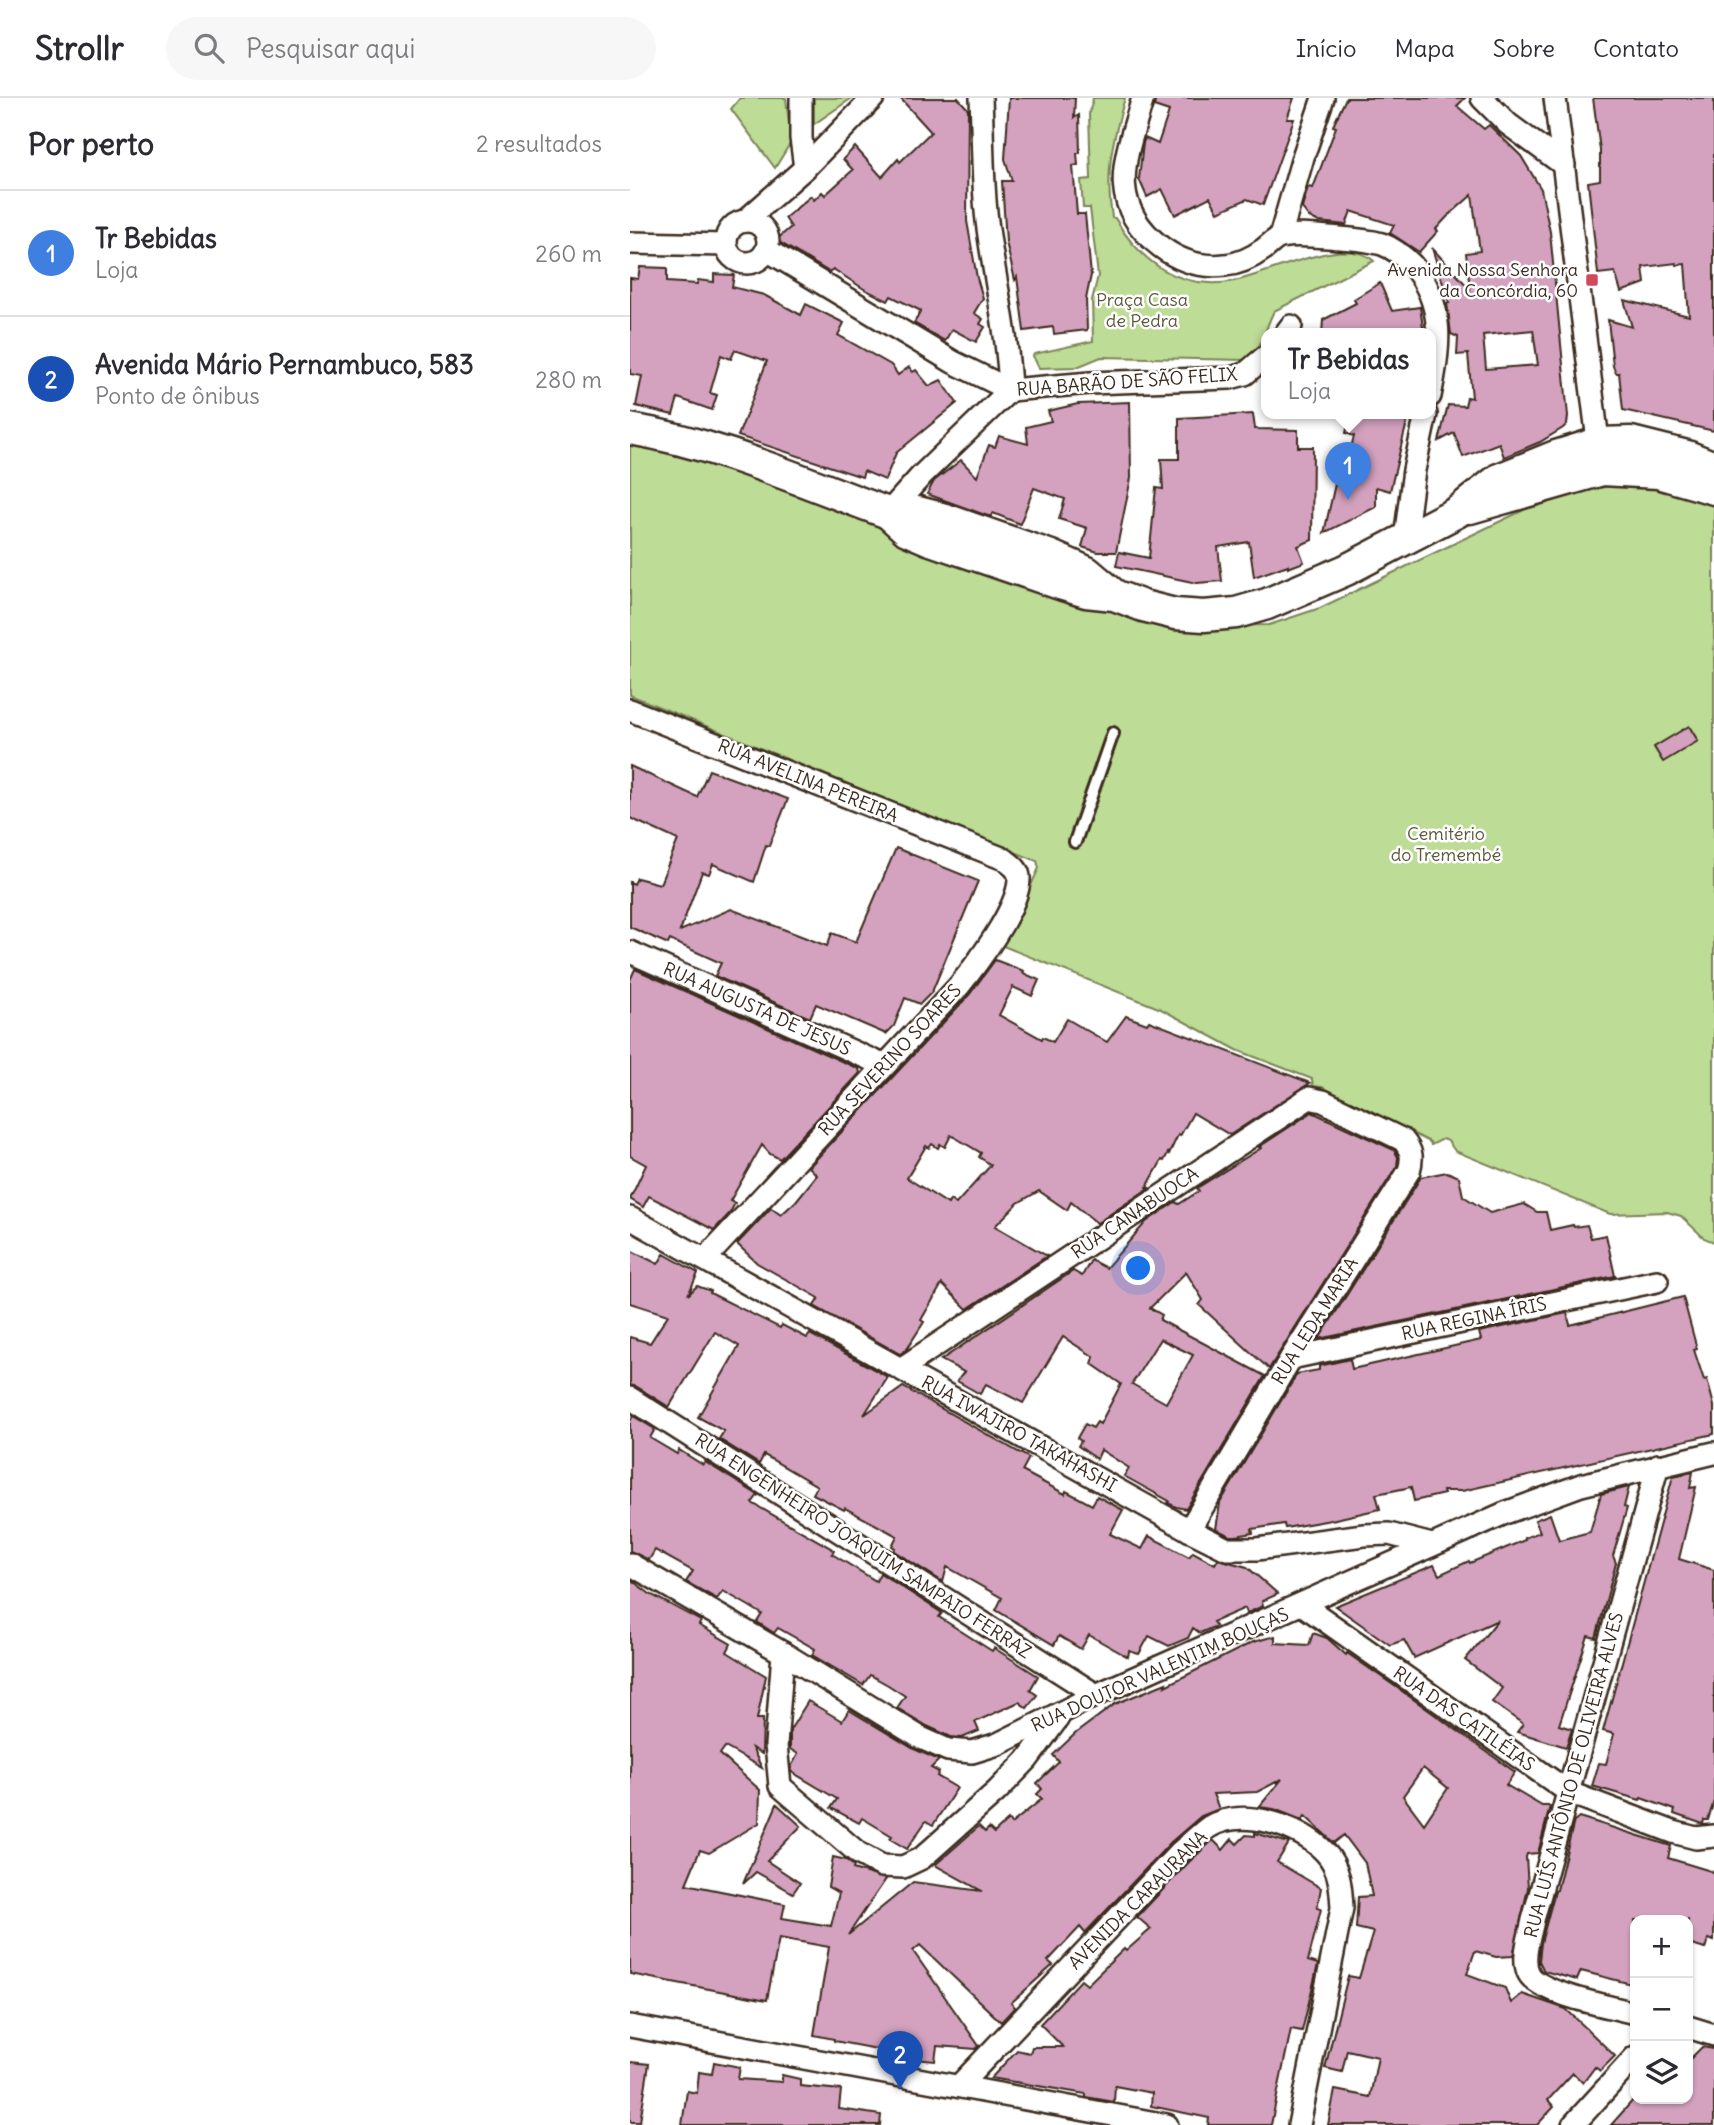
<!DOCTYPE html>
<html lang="pt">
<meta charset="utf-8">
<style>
body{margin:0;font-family:Delius,sans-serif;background:#f7f7f7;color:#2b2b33}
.controls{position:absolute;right:21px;bottom:21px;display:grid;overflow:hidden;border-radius:14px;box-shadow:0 2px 5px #0004}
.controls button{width:63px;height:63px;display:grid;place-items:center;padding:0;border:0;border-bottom:2px solid #e1e1e2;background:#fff;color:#2b2b33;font:35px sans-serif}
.you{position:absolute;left:509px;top:1171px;width:24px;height:24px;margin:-18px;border:5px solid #fff;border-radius:50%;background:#1a73e8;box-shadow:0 0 0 10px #1a73e833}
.badge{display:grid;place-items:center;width:46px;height:46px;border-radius:50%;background:#db2777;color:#fff;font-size:23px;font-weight:700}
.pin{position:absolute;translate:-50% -58px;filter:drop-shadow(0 2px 4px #0008)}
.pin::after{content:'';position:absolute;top:37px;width:24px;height:21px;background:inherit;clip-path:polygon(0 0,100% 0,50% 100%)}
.popup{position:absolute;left:631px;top:230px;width:175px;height:91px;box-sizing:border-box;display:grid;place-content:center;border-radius:14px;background:#fff;filter:drop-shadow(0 2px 5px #0005);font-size:23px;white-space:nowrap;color:#7c7c81}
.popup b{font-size:26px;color:#2b2b33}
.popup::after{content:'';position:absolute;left:50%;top:100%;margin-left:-14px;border:14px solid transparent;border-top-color:#fff}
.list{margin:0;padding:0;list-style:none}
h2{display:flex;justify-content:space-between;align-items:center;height:91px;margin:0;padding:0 28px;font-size:30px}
h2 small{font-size:23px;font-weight:400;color:#7c7c81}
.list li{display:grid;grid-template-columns:46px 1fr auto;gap:21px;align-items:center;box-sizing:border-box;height:126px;padding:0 28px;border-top:2px solid #e1e1e2}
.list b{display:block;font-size:26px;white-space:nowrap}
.list p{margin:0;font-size:23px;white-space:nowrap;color:#7c7c81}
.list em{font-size:23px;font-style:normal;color:#7c7c81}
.icon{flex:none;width:38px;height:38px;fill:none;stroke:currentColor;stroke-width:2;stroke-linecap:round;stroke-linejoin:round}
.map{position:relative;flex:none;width:1084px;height:2027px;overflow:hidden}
header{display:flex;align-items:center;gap:42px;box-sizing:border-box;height:98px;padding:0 35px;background:#fff;border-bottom:2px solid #e1e1e2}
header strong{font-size:33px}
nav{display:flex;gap:38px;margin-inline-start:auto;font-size:24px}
.search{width:490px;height:63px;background:#f7f7f7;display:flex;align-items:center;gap:18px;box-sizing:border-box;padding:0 24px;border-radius:38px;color:#7c7c81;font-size:26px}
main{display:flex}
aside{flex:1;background:#fff}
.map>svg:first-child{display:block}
.green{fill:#bddc95;stroke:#7c835a;stroke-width:2}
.building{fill:#d4a2bf;stroke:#3b2a1e;stroke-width:2;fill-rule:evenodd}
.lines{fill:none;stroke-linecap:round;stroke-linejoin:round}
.service-casing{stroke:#3b2a1e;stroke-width:16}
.minor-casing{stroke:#3b2a1e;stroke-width:26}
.secondary-casing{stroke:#3b2a1e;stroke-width:35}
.service{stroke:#fff;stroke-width:10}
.minor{stroke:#fff;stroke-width:21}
.secondary{stroke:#fff;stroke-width:30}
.poi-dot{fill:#d1495b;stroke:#fff;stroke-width:2.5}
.labels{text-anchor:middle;stroke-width:5;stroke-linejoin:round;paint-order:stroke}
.poi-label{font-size:18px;fill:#3b2a1e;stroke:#fff;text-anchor:end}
.park-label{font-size:18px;fill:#5c563c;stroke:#fff}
.street-label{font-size:18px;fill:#3b2a1e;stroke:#fff}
</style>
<header>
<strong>Strollr</strong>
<div class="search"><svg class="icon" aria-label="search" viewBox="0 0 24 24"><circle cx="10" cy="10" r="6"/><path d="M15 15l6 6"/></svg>Pesquisar aqui</div>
<nav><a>Início</a><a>Mapa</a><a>Sobre</a><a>Contato</a></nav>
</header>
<main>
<aside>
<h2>Por perto<small>2 resultados</small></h2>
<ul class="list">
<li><span class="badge" style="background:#3f7fe0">1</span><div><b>Tr Bebidas</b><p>Loja</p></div><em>260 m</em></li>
<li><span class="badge" style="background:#1a4fb4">2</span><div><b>Avenida Mário Pernambuco, 583</b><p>Ponto de ônibus</p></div><em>280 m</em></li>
</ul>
</aside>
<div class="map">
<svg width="1084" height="2027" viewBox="0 0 1084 2027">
<rect width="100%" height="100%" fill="#fff"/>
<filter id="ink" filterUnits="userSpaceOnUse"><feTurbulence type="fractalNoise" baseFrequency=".0143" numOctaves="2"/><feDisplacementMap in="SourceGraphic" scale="14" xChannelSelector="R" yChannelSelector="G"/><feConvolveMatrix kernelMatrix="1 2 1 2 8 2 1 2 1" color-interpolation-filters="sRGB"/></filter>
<g filter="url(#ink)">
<g class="green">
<path d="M110,0H156L161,44L145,70L101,11Z"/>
<path d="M184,0H222L184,26Z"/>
<path d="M463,0H495C482,44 475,74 482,120H485C496,140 513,159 532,171C549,181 570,186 589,185C629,184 712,133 744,163L644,213C634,232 634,249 616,262L471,259L447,269L409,270L403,258L404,256L463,243L462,202L468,178L460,110H453L451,82L461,81L459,16Z"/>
<path d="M0,343L37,349L199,408L254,430L552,528L639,527L690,510L900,409L943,396L979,388L1007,385L1084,400V1144L1074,1140L1051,1118L1037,1114L980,1116L825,1053L818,1043L813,1041L801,1047L800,1044L692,989L683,988L682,981L607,952L531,911L373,848L409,770L407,763L0,597Z"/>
</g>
<g class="building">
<path d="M270,0H328L338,11L337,123L347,180L353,200L344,215L353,221L350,226L355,229L346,244L322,231L315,243L284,225L291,213L261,198L258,203L234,191L203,171L199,174L146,142L161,129L155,120L181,98L184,102L192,94L195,97L223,72L213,61L225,49L252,79L268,61L270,64L301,34Z"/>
<path d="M379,0H445L444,20L449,17L450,55H447L448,67L443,68L447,116H455L461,177L456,201L457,232L424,236L423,229L394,233L387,179L385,182L376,144L374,113L372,83H382L375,61Z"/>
<path d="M526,0H664L657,21H664L633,107L617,101L588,114L580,99L545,117L532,91L517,99L509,81L513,45L515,40L528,46L539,13L524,8Z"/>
<path d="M716,0H835L827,8L854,31L859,27L891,58L911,91L920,134L938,318L937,326L933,330L910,344L874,359L869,345L833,359L824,335L809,343L818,307L835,308L837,299L842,300L838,256L827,257L828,239L821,236L817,205H819L802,150L840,191L836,155L850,153L842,97L817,119L806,131L808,133L789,154L760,135L764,127L721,113L716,127L689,124L679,119L672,110L678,89L683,90L706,29L703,28ZM903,232L908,267L856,271L853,237Z"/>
<path d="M963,0H1084V333L993,312L989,275H986L983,268L978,222L1002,229L994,202L1059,218L1055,166L1047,167L1046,165L1013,169L1015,185L991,194L985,174L968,176L958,84L970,82V52Z"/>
<path d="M10,169L37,170V184L67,186L68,182L84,184V176L104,177L102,189L134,197L171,217L176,206L214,225L208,237L261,267L268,277L279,269L283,274L286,272L299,288L311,282L327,305L266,355L255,382L234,373L232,379L108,338L137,263L105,252L101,261L91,257L80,295L87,297L82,312L48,300L43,317L6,308L12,278L0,276V180L8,181Z"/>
<path d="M750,185L762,213L790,209L794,236H692L693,222L726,205L724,201Z"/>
<path d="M500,304L501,380L486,454H468L452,449L457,430L429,421L435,401L404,390L390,426L363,415L361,418H358L297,396L304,383L331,362L347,379L359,347L365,349L369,338L398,346L396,329L421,323L418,313L448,306Z"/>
<path d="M623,316L625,331L668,332V349H683L682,442L668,448L674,464L658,470V467L624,479L619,444L588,449L592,483L567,485L486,468L489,454L519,460L526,390L533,391L531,361H549V320Z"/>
<path d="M720,316H779L760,393L746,389V409L694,435L709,368L716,370L724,338L716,335Z"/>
<path d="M1059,628L1068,643L1033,664L1024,649Z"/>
<path d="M0,668L67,699L79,672L158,701L139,748L136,747L124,784L83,766L79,776L72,774L50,833L101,811L197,848L202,835L226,844L266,750L348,783L302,894L290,906L275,900L264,928L256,936L186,906L180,920L85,878L91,865L40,842L38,846L0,829V784L4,786L7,780L30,786L48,742L0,720Z"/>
<path d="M365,862L394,873L393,875L409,882L402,898L383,889L369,917L412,941L413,939L423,944L437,921L477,944L496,918L517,926L519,923L680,985L600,1037L563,1015L550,1038L548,1037L539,1056L538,1055L534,1063L532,1062L517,1089L519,1090L467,1125L441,1104L437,1112L409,1093L388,1105L365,1128L417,1158L337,1211L312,1186L291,1222L294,1224L276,1252L270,1256L184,1208L189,1200L127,1165L107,1146L141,1110L151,1117L166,1103L187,1077L179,1069L339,897ZM321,1037L351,1055L349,1059L361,1067L326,1106L320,1102L318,1106L277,1080L296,1048L299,1050L302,1046L308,1050L310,1046L315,1049Z"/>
<path d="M5,871L229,971L230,975L150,1061L140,1056L132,1047L100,1103L105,1105L100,1115L84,1132L19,1098L13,1109L0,1101L16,1067L0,1058V882Z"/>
<path d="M682,1014L764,1052L768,1059L767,1068L639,1271L569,1207L573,1202L556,1174L520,1210L532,1217L530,1222L635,1278L556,1411L546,1409L538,1405L539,1403L494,1378L499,1370L471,1352L467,1361L448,1348L451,1343L447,1340L455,1326L463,1330L467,1324L470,1326L491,1286L462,1266L464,1259L433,1239L393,1305L356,1286L350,1296L327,1283L334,1274L311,1262L443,1173L452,1178L461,1162L476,1170L516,1124L545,1104L549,1106L569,1093L567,1090L631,1050L629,1049ZM530,1241L563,1257L536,1305L502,1286Z"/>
<path d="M817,1074L829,1079L833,1098L860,1115L894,1106L907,1114H916L920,1132L943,1127L944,1129L957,1127L961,1140L976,1137L985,1178L689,1241L791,1079Z"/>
<path d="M0,1152L28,1166L34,1156L68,1175L58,1197L67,1188L81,1193L80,1195L150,1230L152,1227L177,1240L180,1236L258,1279L234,1317L273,1289L399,1360L392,1373L435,1396L436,1393L462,1407L467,1398L493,1412L480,1436L512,1451L519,1438L559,1459L563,1454L585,1466L588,1461L617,1469L648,1496L632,1503L633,1508L622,1513L617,1515L615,1510L583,1524L586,1528L570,1535L563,1530L558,1540L539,1548L519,1538L509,1556L499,1553L498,1559L459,1537L451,1551L429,1538L424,1547L366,1512L372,1500L317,1469L313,1484L264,1453L265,1450L262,1448L267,1438L215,1410L214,1412L183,1396L187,1388L134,1357L129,1366L89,1341L94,1333L68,1319L109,1248L85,1234L39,1309L7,1289L0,1287V1239L20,1245L38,1217L0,1205Z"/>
<path d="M1053,1199L1067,1251L1064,1252L1074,1282L1077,1281L1084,1308V1336L832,1393H813L814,1396L784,1403L781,1389L762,1393L746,1396L750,1411L701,1422L655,1430L654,1426L622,1431L623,1435L606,1438H600L586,1431L590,1405L667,1276L689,1272V1268L720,1261L722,1271L851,1242L849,1234L937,1215L940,1227Z"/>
<path d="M3,1318L25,1331L20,1340L47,1356L49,1352L73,1367L75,1364L128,1397L122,1405L204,1452L202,1456L246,1483L250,1475L312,1515L309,1519L362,1553L364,1550L408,1578L400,1592L407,1597L397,1610L389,1604L345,1624L349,1633L332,1640L321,1639L297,1628L267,1610L275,1598L258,1587L240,1577L233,1587L182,1557L185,1551L148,1530L144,1535L127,1524L132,1516L119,1508L93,1493L87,1501L85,1500L56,1484L63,1473L25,1452L19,1462L0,1453V1323Z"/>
<path d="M1063,1374L1060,1390L1066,1389L1049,1461L1084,1472V1703L1078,1722H1074L1073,1726L1044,1716L1045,1712L1011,1700L1010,1702L962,1688L969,1665L976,1666L984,1636L973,1633L1043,1378Z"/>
<path d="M999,1389L994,1409L997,1410L983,1458L986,1465L966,1540L958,1538L929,1627L942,1631L936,1649L887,1634L893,1626L862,1604L872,1590L835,1562L868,1522L784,1560L774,1542L760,1547L705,1508L804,1467L809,1477L839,1463L840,1465L895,1442L894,1440L910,1434L905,1422L920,1416L929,1442L960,1434L971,1396Z"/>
<path d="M0,1481L20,1496L71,1523L69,1527L101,1546L97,1554L136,1578L127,1621H133L132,1656L122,1650L132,1670L95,1649L90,1656L130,1692L129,1725L79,1755L70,1752L56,1786L155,1806L152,1820L201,1828L209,1795L198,1789L203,1759L216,1762L224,1768L223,1771L256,1781L218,1837L283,1784L352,1793L305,1767L349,1728L355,1734L359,1730L364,1735L378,1722L381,1726L412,1701L407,1696L412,1691L407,1685L429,1664L423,1657L446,1635L485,1606L536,1585L535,1588L623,1544L645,1538V1545L679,1547L683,1535L697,1540L716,1557L717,1555L769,1591L885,1674L876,1687L912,1708H920L908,1755L897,1756L896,1759L898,1790L883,1858L866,1859L845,1853L837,1876L875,1890L881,1905L892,1896L936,1911L985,1958L970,1973L965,1969L953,1985L943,1975L918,2002L924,2009L907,2027H698L705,1992L740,1999L748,1959L717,1952L712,1974L695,1970L718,1878L729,1880L743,1834L726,1830L728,1799L742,1798L735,1765L714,1737L704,1745L675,1718L672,1722L644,1711L629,1709L652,1681L627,1694L583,1696L589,1711L571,1718L541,1744L455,1835L450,1829L418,1863L423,1867L381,1905L385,1909L371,1924L290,1847L283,1853L349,1948L346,1951L307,1948L305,1963L273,1960V1965L255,1962L257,1953L204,1943V1941L184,1937L199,1849L149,1840L137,1902L0,1876ZM793,1670L818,1690L794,1726L773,1698Z"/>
<path d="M178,1603L212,1623L219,1612L284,1651L309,1662L301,1670L309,1674L307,1678L327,1690L303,1727L296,1723L277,1751L260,1741L262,1738L232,1720L229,1725L201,1710L207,1701L162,1674L161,1669L168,1656L160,1651V1632Z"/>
<path d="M147,1706L171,1728L137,1763L170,1785L163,1795L126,1774L113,1786Z"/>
<path d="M949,1719L1041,1748L1038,1760L1084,1774V1843L1078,1841L1075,1851L1058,1846V1822H1005V1887L951,1873L947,1882L914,1873L909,1863L911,1845L925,1793L927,1792L944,1723Z"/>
<path d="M625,1735L659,1745L647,1764L691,1790L687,1810L691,1811L678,1863L688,1866L685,1879L672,1933L661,1931L641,2027H578L579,2020L521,2008L522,1995L485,1988L484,2004L456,1999V1996L361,1980L387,1952L400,1955L402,1949H433L410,1926L451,1882L457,1887L494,1851L496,1853L521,1831L507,1819L559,1764L583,1742L593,1752L602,1741L607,1746L616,1737L625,1738Z"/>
<path d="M1072,1949L1084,1951V2027H981L1004,2001H1058V1963Z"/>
<path d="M0,1964L19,1966L10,2024H0Z"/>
<path d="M84,1964L110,1969L108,1981L152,1984V1977L170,1981V1988L211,1992L209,2011L251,2017L250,2027H52L57,1993L67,1995L69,1974L82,1976Z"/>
</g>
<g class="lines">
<g class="service-casing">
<path id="service" d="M445,744L483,635"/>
</g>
<g class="minor-casing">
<g id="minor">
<path d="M171,0V40L175,70"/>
<path d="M513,0C496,58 474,105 531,149C551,164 571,170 595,167C609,166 623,159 634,151C639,147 646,140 651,139C666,135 694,139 710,140C724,141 738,142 752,146C763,150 774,159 782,167C816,206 810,251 800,298"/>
<path d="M852,0L878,26L934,67"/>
<path d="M925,0L970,359"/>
<circle cx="117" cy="144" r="21"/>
<path d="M115,123L175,70L243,0"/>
<path d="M650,139L673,59L693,0"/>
<path d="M0,145L96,147"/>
<path d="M137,152L323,264L380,292L460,285L600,280L615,276L636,258"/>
<path d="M655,236L661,228"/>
<path d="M258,415L292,377L380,292C378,235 364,180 357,123C352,82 353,41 351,0"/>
<path d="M775,441L784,372L796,316"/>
<path d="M0,612L374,761C382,767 390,772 389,782C388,811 347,866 329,888L75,1161"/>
<path d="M0,854L253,967"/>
<path d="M0,1120L559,1432L597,1451H627L734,1437L759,1436L802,1447"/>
<path d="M661,1260L1027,1183"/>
<path d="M272,1270L679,1000L693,1003L773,1042C782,1053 783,1059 779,1073L661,1260L559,1432"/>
<path d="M0,1300L466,1597"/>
<path d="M0,1466L153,1555L291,1640L318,1652L342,1654L368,1646L466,1597L875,1415L951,1387L1084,1355"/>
<path d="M673,1507L940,1695L1043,1734L1066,1740L1084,1738"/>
<path d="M153,1555L146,1647L150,1688L228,1755L252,1768L273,1769L292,1760L367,1693L397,1662L428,1620"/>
<path d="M1005,1915C982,1909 910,1896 899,1876C891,1861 900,1838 903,1822L1028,1367"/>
<path d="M0,1928L537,2027"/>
<path d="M1058,1929L1084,1937"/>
<path d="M329,1988L550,1754C560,1746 569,1736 579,1729C612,1709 669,1727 695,1754C710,1770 711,1790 712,1810L669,2027"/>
<path d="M943,2027L1005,1959"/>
</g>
</g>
<g class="secondary-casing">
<g id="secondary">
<path d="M0,331C89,346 173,384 258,415L277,432L298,441L433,487L456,494L484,497L513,508L545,516L574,518L606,515L637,506L716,472L827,414L869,381L926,358L968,345L1001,344L1057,358L1084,369"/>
<path d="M840,410L972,372L1028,375L1084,391"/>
<path d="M258,415L288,414L315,421L421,458L457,474L483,496"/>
</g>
</g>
<use href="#service" class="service"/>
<use href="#minor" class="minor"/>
<use href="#secondary" class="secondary"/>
</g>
</g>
<rect class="poi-dot" x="955" y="175" width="14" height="14" rx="3.5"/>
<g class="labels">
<g class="poi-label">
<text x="948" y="178">Avenida Nossa Senhora<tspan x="948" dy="21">da Concórdia, 60</tspan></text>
</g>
<g class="park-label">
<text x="512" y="208">Praça Casa<tspan x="512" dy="21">de Pedra</tspan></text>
<text x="816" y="742">Cemitério<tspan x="816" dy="21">do Tremembé</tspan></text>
</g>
<g class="street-label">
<text transform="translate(497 284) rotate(-4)" y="6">RUA BARÃO DE SÃO FELIX</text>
<text transform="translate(178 683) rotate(22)" y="6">RUA AVELINA PEREIRA</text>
<text transform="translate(127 911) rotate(24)" y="6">RUA AUGUSTA DE JESUS</text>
<text transform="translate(260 962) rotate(-47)" y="6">RUA SEVERINO SOARES</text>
<text transform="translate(505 1115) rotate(-34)" y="6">RUA CANABUOCA</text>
<text transform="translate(844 1221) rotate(-12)" y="6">RUA REGINA ÍRIS</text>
<text transform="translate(685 1223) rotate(-58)" y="6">RUA LEDA MARIA</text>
<text transform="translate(389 1336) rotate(29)" y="6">RUA IWAJIRO TAKAHASHI</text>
<text transform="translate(233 1448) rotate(33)" y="6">RUA ENGENHEIRO JOAQUIM SAMPAIO FERRAZ</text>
<text transform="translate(530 1572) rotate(-24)" y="6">RUA DOUTOR VALENTIM BOUÇAS</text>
<text transform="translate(834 1621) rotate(35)" y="6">RUA DAS CATILÉIAS</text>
<text transform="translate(944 1677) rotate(-75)" y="6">RUA LUÍS ANTÔNIO DE OLIVEIRA ALVES</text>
<text transform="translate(508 1802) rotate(-45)" y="6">AVENIDA CARAURANA</text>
</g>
</g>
</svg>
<div class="controls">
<button>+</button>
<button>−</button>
<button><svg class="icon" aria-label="layers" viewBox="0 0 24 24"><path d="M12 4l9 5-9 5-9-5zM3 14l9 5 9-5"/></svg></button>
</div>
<div class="you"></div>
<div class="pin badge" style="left:718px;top:402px;background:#3f7fe0">1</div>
<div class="popup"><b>Tr Bebidas</b>Loja</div>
<div class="pin badge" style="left:270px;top:1991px;background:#1a4fb4">2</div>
</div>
</main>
